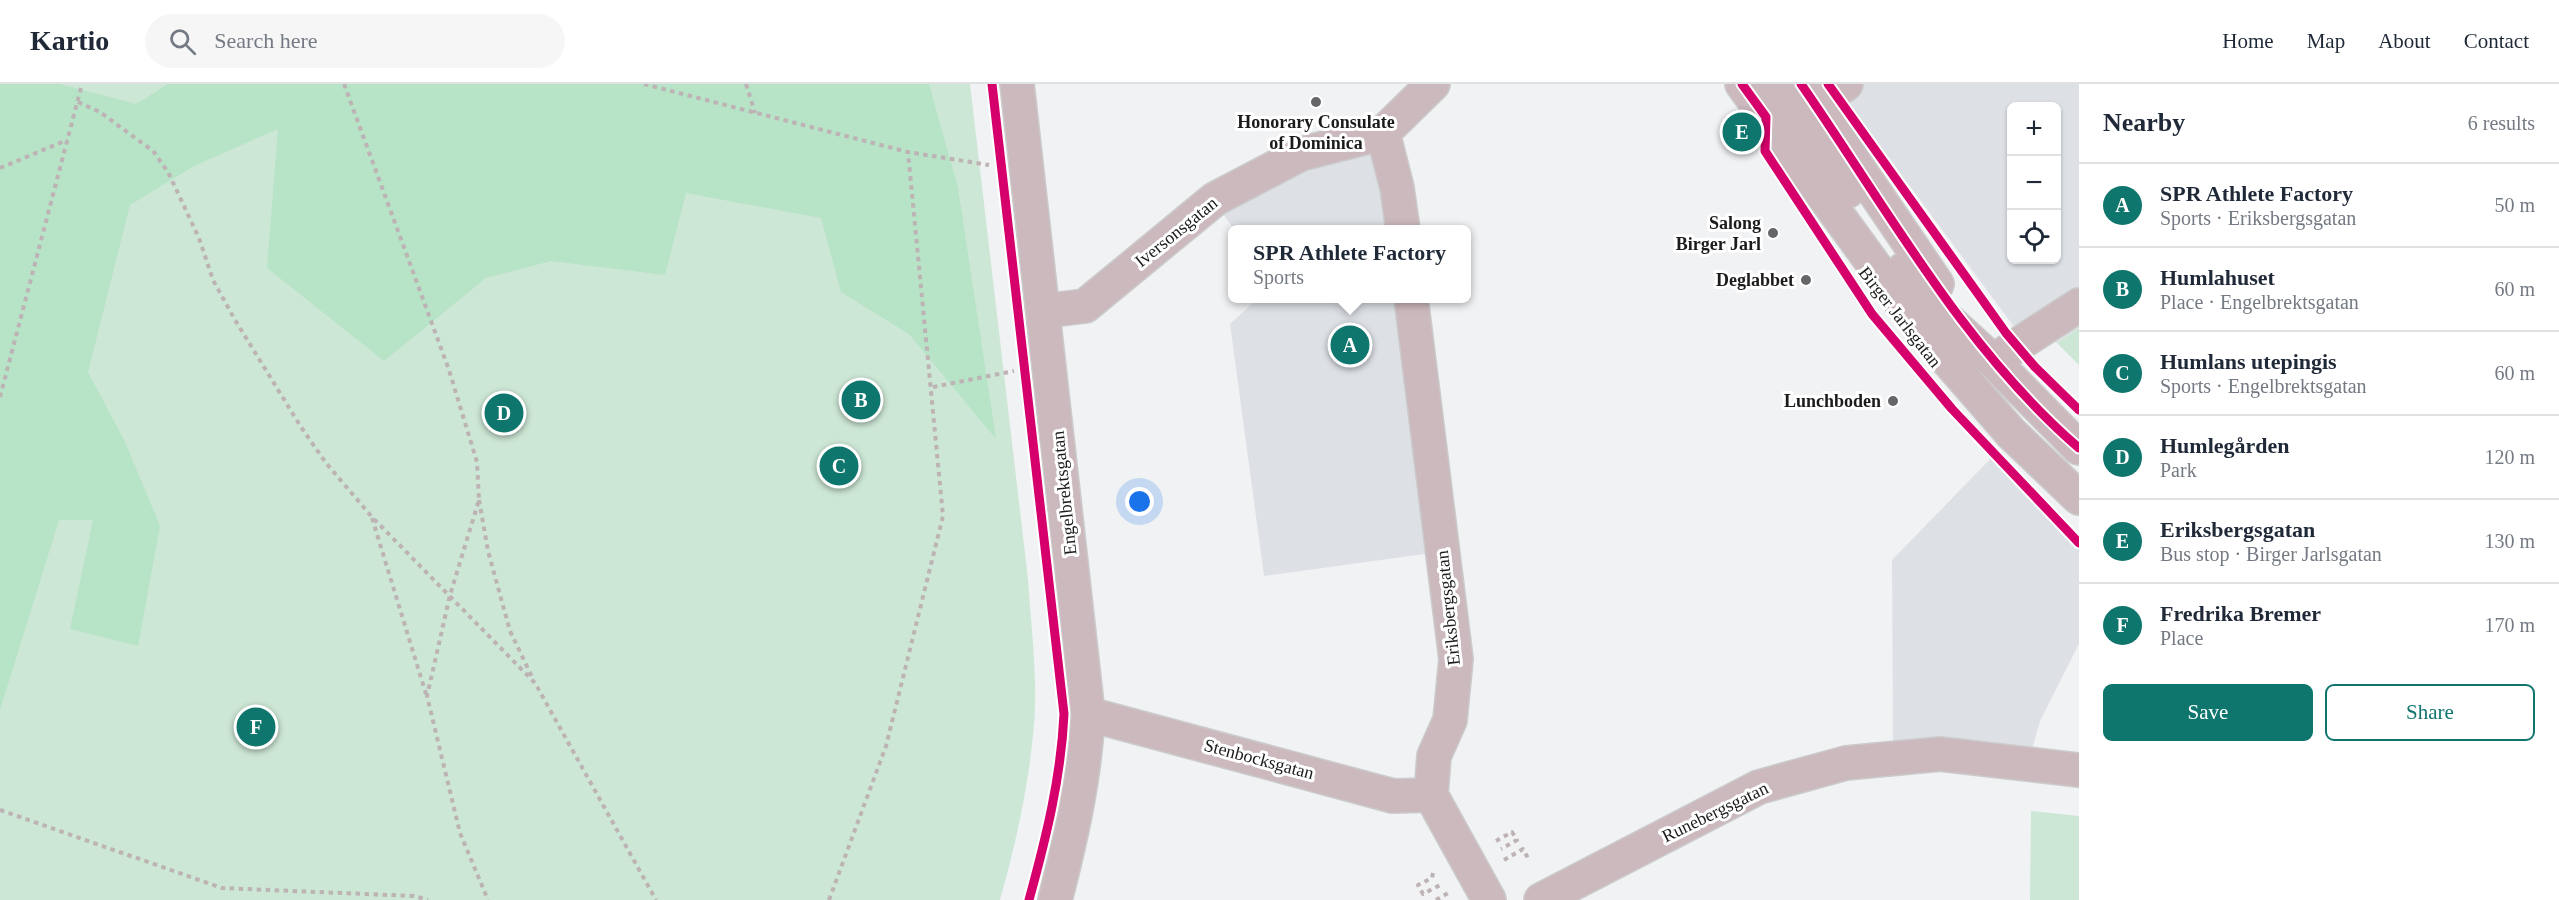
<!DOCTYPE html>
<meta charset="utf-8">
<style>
body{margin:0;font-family:"Times New Roman",serif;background:#f6f6f7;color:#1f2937}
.controls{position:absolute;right:18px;top:18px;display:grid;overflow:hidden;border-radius:9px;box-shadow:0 2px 4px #0004}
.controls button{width:54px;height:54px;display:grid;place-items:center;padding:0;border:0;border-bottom:2px solid #e0e1e3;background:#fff;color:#1f2937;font:30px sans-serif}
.you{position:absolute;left:1140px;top:418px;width:21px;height:21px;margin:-15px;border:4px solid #fff;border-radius:50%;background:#1a73e8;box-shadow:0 0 0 9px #1a73e833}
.badge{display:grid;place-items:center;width:39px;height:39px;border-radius:50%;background:#0f766e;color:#fff;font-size:20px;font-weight:700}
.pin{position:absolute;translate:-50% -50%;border:3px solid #fff;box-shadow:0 2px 6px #0006}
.popup{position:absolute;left:1228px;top:141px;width:243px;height:78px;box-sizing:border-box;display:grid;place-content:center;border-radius:9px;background:#fff;filter:drop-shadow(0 2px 4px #0005);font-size:20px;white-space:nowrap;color:#747a83}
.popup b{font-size:22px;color:#1f2937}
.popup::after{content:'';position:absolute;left:50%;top:100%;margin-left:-12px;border:12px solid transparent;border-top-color:#fff}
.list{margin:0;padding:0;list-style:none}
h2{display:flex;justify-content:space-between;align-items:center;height:78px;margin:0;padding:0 24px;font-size:26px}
h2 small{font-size:20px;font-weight:400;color:#747a83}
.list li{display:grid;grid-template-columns:39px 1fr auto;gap:18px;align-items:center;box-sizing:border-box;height:84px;padding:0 24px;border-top:2px solid #e0e1e3}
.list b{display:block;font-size:22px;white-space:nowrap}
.list p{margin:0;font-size:20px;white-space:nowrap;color:#747a83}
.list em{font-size:20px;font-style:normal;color:#747a83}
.actions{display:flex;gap:12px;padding:18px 24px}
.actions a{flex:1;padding:14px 0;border:2px solid #0f766e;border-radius:9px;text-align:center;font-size:21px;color:#0f766e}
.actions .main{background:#0f766e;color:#fff}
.icon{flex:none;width:33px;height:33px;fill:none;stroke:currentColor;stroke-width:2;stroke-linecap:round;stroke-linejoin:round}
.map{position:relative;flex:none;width:2079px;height:816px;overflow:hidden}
header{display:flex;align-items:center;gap:36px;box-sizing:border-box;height:84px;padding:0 30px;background:#fff;border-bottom:2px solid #e0e1e3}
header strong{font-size:28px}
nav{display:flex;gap:33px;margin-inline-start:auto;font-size:21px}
.search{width:420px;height:54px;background:#f6f6f7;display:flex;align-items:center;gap:15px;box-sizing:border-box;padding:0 21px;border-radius:33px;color:#747a83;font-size:22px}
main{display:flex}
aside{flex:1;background:#fff}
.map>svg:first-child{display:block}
.built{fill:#dde1e6;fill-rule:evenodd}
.green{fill:#cde7d6}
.forest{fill:#b7e3c7}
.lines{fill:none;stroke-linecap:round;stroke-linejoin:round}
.minor-casing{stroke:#cbcbcc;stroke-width:36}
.path{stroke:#bdb2b4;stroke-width:4;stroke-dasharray:4.5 4.5;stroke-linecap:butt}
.minor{stroke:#ccb9bd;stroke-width:33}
.cycleway-casing{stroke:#fff;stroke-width:13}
.cycleway{stroke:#d6006c;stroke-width:9}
.poi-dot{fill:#666668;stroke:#fff;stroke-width:2}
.labels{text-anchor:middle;stroke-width:6;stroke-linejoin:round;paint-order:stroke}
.poi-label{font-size:18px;font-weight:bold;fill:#1b1b1c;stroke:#fff;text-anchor:end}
.street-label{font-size:18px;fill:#1b1b1c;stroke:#fff}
</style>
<header>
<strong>Kartio</strong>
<div class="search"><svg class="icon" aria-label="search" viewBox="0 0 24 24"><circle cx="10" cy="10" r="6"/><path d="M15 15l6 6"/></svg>Search here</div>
<nav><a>Home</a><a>Map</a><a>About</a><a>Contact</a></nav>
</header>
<main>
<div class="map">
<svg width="2079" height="816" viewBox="0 0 2079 816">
<rect width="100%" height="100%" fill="#f1f2f4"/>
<g class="built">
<path d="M1834,0H2079V244L2057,259L2015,244ZM2012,22H2056V176H2012Z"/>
<path d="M1379,45L1399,145H1234L1211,114Z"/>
<path d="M1257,215H1407L1439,468L1264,492L1230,240Z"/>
<path d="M1999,366L2079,451V560L2040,637L2028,679L1893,671L1892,476Z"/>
</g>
<g class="green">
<path d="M0,0H970L1028,495C1031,543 1038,593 1034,641C1029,700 1016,759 1000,816H0Z"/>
<path d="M2079,244V281L2057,259Z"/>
<path d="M2031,727L2079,732V816H2030Z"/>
</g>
<path class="forest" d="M0,0H60L136,20L168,0H929L958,104L996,355L909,250L841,208L821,134L686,109L665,191L551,177L486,194L384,277L267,184L278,45L194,82L130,121L88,288L125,358L160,442L138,562L70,545L93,436H59L0,626Z"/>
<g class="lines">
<g class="minor-casing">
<g id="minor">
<path d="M1017,0L1088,630C1085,693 1071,754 1055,816"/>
<path d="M1742,0L1922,247L2011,349L2079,414"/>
<path d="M1771,0L1848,107"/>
<path d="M1801,0L1937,200"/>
<path d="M1815,20L1846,0"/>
<path d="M1403,146L1397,104L1383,49L1433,0"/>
<path d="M1904,185L1928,218L1993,277L2079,364"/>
<path d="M1411,214L1456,575L1450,636L1434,672L1431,711L1489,816"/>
<path d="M1044,227L1085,222L1215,115L1301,70L1383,49"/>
<path d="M1993,277L2079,221"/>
<path d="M1088,630L1393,712L1431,711"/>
<path d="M1541,816L1759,703L1846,679L1940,670L2079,686"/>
</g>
</g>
<g class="path">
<path d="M344,0L449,286L477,378L479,416L450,511L427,612L460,749L488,816"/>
<path d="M644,0L908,68L989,81"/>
<path d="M746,0L755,29"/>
<path d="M78,18L100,28L153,67L168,88L199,154L213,196L235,236L301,343L326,379L372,433L535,599L656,816"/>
<path d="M0,84L67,56"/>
<path d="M933,303L1014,287"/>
<path d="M0,313L82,0"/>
<path d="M479,416L488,467L510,547L533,595"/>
<path d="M372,434L426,610"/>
<path d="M0,726L222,804L414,812L428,816"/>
<path d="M1496,757L1512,748L1517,756L1501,765"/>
<path d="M1504,776L1523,765L1529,776"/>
<path d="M1433,789L1432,794L1418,801L1423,810L1442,800"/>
<path d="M829,816L886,662L943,432L908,68"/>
<path d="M1436,816L1448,809"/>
</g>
<use href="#minor" class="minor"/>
<g class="cycleway-casing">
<g id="cycleway">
<path d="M992,0L1064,630C1061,694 1046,754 1029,816"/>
<path d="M1742,0L1766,33L1765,67L1872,230L1952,325L2079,459"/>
<path d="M1801,0C1887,124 1963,264 2079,364"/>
<path d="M1828,0L2006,249L2035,283L2079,326"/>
</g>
</g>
<use href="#cycleway" class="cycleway"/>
</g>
<g class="poi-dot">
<circle cx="1316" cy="18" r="6"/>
<circle cx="1773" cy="149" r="6"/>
<circle cx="1806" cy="196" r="6"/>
<circle cx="1893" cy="317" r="6"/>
</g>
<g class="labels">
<g class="poi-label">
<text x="1316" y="44" text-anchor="middle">Honorary Consulate<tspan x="1316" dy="21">of Dominica</tspan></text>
<text x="1761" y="145">Salong<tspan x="1761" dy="21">Birger Jarl</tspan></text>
<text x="1794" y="202">Deglabbet</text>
<text x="1881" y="323">Lunchboden</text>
</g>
<g class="street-label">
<text transform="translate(1176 148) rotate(-39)" y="6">Iversonsgatan</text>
<text transform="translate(1900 233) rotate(52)" y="6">Birger Jarlsgatan</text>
<text transform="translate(1064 409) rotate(-96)" y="6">Engelbrektsgatan</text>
<text transform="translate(1448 524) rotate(-96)" y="6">Eriksbergsgatan</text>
<text transform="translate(1259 675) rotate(15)" y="6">Stenbocksgatan</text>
<text transform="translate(1715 728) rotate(-26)" y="6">Runebergsgatan</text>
</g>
</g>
</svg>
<div class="controls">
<button>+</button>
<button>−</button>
<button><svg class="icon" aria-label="locate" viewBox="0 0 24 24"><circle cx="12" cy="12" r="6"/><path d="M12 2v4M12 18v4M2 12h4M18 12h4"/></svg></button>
</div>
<div class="you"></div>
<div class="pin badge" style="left:1350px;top:261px">A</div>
<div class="popup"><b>SPR Athlete Factory</b>Sports</div>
<div class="pin badge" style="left:861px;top:316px">B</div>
<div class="pin badge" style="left:839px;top:382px">C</div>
<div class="pin badge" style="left:504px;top:329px">D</div>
<div class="pin badge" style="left:1742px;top:48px">E</div>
<div class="pin badge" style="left:256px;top:643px">F</div>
</div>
<aside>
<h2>Nearby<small>6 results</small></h2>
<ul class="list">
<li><span class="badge">A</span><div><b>SPR Athlete Factory</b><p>Sports · Eriksbergsgatan</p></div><em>50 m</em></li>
<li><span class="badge">B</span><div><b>Humlahuset</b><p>Place · Engelbrektsgatan</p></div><em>60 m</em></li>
<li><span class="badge">C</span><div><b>Humlans utepingis</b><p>Sports · Engelbrektsgatan</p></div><em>60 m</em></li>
<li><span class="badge">D</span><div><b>Humlegården</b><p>Park</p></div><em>120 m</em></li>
<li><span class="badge">E</span><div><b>Eriksbergsgatan</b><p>Bus stop · Birger Jarlsgatan</p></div><em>130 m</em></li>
<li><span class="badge">F</span><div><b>Fredrika Bremer</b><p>Place</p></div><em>170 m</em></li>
</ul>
<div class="actions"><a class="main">Save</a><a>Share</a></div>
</aside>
</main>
